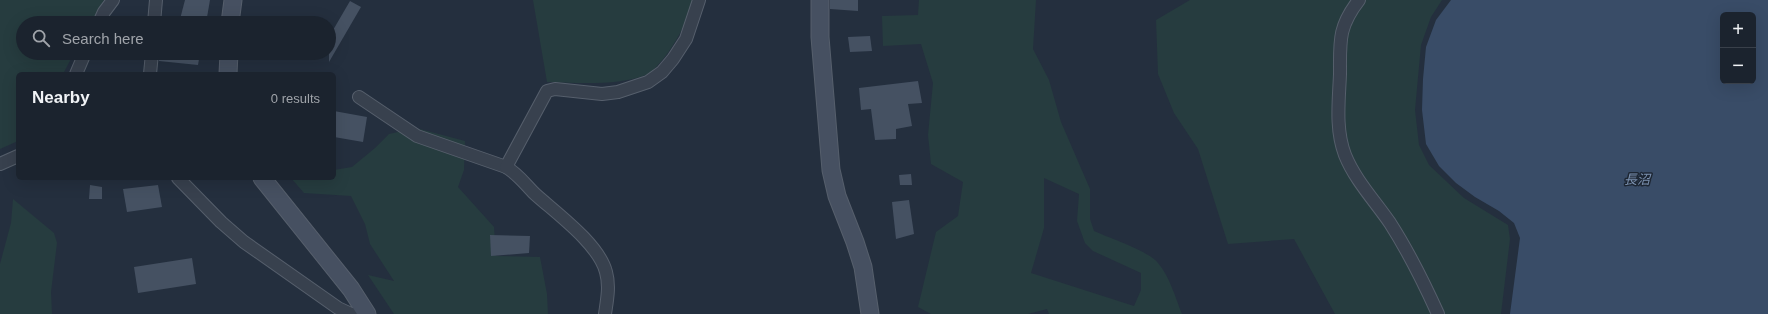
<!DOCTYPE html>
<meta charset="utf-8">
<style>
body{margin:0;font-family:Helvetica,"Noto Sans JP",sans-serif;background:#242b36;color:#f1f3f6}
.controls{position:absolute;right:12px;top:12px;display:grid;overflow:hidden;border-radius:6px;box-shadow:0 4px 16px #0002}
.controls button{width:36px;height:36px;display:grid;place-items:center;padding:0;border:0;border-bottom:1px solid #39404a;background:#1b232e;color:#f1f3f6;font:20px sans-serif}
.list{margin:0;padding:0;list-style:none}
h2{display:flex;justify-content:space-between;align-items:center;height:52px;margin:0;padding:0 16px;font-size:17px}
h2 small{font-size:13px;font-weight:400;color:#a0a4aa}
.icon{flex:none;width:22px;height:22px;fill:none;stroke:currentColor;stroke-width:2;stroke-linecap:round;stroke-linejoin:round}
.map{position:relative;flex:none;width:1768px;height:314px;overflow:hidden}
.search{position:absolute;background:#1b232e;box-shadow:0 4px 16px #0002;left:16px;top:16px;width:320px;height:44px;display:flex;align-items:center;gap:10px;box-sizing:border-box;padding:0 14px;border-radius:22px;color:#a0a4aa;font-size:15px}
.panel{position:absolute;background:#1b232e;box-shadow:0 4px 16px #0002;left:16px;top:72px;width:320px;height:108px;border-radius:6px}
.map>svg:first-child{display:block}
.green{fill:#263c3f;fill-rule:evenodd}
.water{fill:#394c67;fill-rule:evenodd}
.building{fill:#455162}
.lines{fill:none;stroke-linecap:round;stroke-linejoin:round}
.street-casing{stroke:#565f6c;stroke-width:14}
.secondary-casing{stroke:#565f6c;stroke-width:19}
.street{stroke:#38414e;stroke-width:12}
.secondary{stroke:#465061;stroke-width:17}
.labels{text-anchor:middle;stroke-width:3;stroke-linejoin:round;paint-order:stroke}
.water-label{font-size:13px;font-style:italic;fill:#7c92b1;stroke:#1d2633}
</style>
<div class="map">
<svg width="1768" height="314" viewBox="0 0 1768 314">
<rect width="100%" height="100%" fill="#242f3e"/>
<g class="green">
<path d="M0,0H104L91,23H23V53H74L63,74H18V141L0,149Z"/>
<path d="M533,0H695C685,24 675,47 657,66C654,69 651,73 648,74C623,86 575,83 547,82Z"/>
<path d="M919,0H1036L1033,49L1049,80L1061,122L1090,189V219L1094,231C1109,238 1149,251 1158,263C1170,277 1175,297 1182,314H1049L1047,309L1028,314H931L918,307L936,232L958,216L963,182L931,164L928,135L933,83L921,44L883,46L882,16L918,15ZM1044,178L1079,194L1077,221L1085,243L1093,251L1141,273V290L1134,306L1031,273L1044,228Z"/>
<path d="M1190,0H1442L1431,17L1421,45L1415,110L1419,145L1429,165L1464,198L1508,225L1510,239L1501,314H1335L1294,239L1228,244L1198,149L1174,113L1158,74L1156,20Z"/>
<path d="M416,128L465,141L464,170L458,187L494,227L496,256L540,257L547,294L548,314H394L368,275L394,281L370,244L365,224L351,196L304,193L291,178H334V170L352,167L375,148L389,134Z"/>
<path d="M13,199L54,233L57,243L51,292L52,314H0V264L11,223Z"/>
</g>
<path class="water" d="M1451,0H1768V314H1510L1520,238L1514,223L1499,211L1475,197L1456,183L1439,166L1426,144L1422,110L1423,79L1426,47L1436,20ZM1723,15H1753V81H1723Z"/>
<g class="building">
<path d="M185,0H210L206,23H179Z"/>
<path d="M830,0H858V11L830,9Z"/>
<path d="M350,1L361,7L329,62V37Z"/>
<path d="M870,36L872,51L850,52L848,37Z"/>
<path d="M159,53H200L198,65L159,61Z"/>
<path d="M918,81L922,103L908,104L912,126L896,129V139L875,140L871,109L861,110L859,88Z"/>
<path d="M334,111L367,117L363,142L334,137Z"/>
<path d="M911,174L912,185H900L899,175Z"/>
<path d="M90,185L102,187V199H89Z"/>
<path d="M158,185L162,207L127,212L123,189Z"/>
<path d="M909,200L914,234L896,239L892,202Z"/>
<path d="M490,235L530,236L529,253L491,256Z"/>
<path d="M192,258L196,284L138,293L134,267Z"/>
</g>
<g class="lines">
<g class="street-casing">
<g id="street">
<path d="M1359,0C1338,27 1340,41 1340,74C1339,100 1335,129 1345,155C1355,180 1375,201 1390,223C1408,251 1424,283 1438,314"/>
<path d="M99,23L104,12L113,0"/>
<path d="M154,23L156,0"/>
<path d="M76,74L85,53"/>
<path d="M150,74L152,53"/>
<path d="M359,97L417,136L506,167"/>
<path d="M0,164L18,156"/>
<path d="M178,178L221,222L244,242L338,308L351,314H357"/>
<path d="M605,314C607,300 610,286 606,272C599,244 556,213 535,194C525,184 518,174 506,167L547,91L555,89L602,94L618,92L648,82L662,72L673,59L686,39L699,0"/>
</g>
</g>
<g class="secondary-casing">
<g id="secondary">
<path d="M820,0V37L831,170L837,196L855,242L863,267L870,314"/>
<path d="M230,23L233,0"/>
<path d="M228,74L229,53"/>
<path d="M262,178L351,289L367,314"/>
</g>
</g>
<use href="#street" class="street"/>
<use href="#secondary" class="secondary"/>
</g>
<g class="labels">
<g class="water-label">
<text x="1637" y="184">長沼</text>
</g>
</g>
</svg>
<div class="controls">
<button>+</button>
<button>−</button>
</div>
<div class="search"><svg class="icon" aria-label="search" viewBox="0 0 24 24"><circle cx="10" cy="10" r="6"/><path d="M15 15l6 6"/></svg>Search here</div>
<section class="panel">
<h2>Nearby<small>0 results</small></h2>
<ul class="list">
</ul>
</section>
</div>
